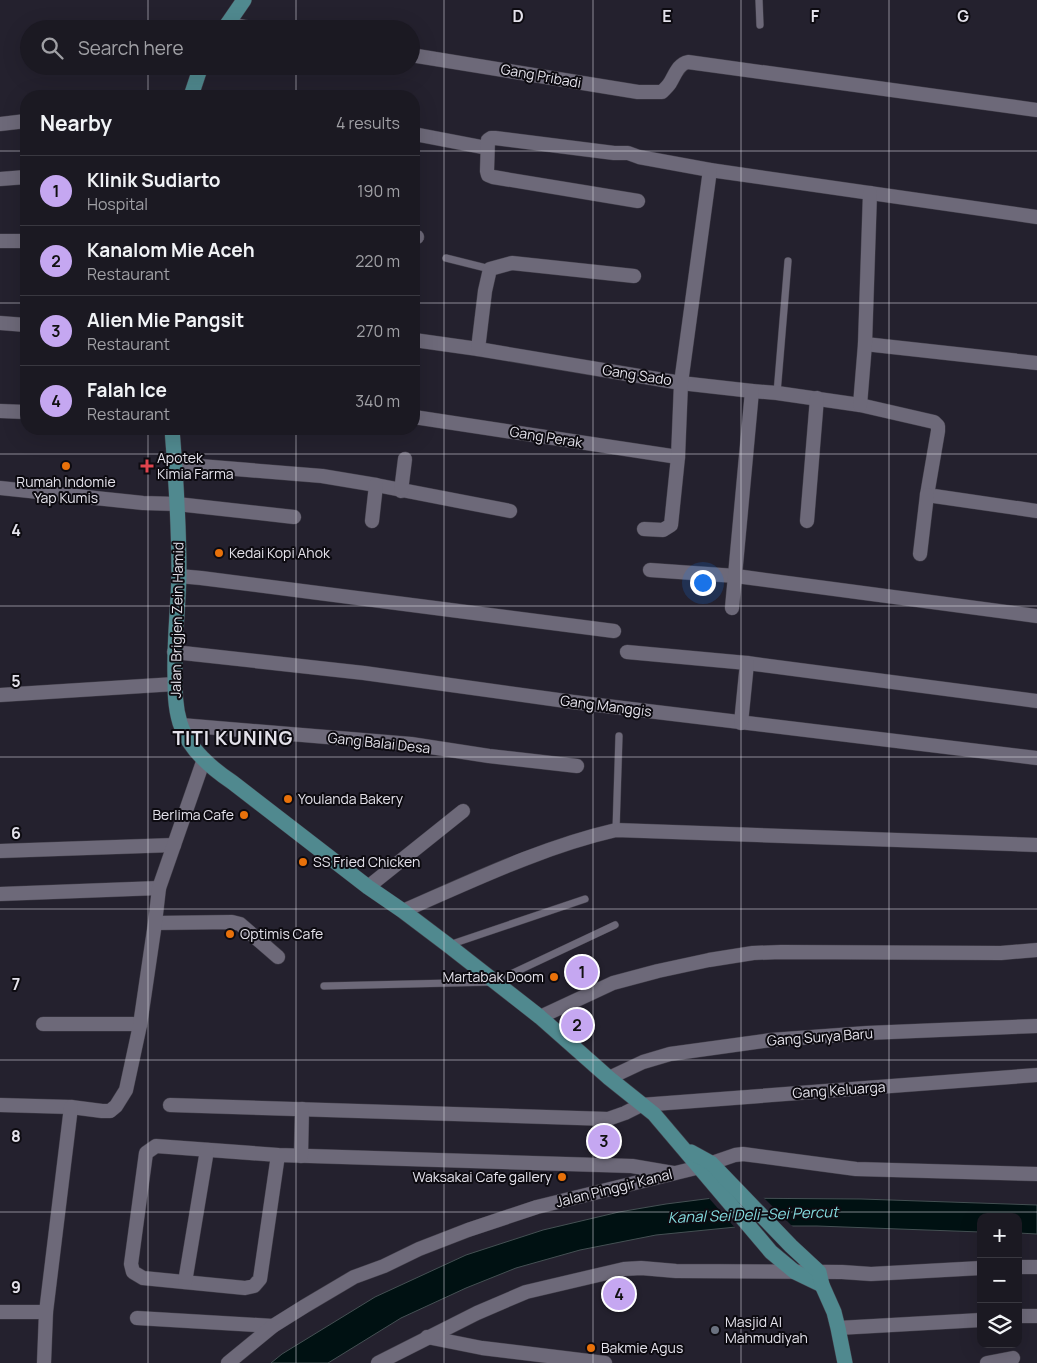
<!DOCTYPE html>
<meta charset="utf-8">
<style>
body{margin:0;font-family:Manrope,sans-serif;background:#24222a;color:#f1f3f6}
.controls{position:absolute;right:15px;bottom:15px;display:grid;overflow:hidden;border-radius:10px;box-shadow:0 5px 20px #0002}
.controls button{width:45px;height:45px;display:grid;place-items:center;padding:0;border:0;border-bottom:1px solid #393840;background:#1b1922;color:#f1f3f6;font:25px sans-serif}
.you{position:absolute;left:702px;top:582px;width:18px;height:18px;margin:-12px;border:4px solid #fff;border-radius:50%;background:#1a73e8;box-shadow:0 0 0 8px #1a73e833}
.badge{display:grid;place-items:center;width:32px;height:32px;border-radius:50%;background:#c5a7f1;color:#111;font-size:16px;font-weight:700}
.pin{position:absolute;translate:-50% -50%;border:2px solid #fff;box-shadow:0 1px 5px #0006}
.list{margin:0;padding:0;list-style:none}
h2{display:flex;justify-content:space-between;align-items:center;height:65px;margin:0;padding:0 20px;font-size:21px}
h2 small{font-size:16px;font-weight:400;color:#a0a0a5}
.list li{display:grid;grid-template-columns:32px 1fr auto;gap:15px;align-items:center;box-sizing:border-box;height:70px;padding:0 20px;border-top:1px solid #393840}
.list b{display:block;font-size:19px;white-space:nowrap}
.list p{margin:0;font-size:16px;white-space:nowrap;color:#a0a0a5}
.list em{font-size:16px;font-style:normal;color:#a0a0a5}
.icon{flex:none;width:28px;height:28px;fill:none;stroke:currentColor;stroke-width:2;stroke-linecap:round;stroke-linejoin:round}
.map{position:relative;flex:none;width:1037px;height:1363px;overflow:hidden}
.search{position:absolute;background:#1b1922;box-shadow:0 5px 20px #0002;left:20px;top:20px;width:400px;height:55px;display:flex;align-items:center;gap:12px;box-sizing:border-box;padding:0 18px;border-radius:28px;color:#a0a0a5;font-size:19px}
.panel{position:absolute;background:#1b1922;box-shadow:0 5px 20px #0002;left:20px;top:90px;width:400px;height:345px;border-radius:20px}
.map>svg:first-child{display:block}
.water{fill:#001112;stroke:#445053}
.pier{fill:#24212e}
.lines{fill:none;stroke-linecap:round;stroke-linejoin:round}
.service-casing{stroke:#413e49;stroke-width:8}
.minor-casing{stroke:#413e49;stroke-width:15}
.primary-casing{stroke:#413e49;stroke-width:16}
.service{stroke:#6d6979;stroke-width:7}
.minor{stroke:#6d6979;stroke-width:14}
.primary{stroke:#50898f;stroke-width:15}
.grid{fill:none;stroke:#e4e2eb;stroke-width:1;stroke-opacity:0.55}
.food-dot{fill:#e8710a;stroke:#0d0b11;stroke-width:2}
.health-dot{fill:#e0444e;stroke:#0d0b11;stroke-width:2}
.worship-dot{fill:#6b7280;stroke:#0d0b11;stroke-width:2}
.labels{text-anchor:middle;stroke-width:4;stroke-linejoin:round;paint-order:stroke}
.street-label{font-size:14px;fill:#e4e2eb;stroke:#0d0b11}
.poi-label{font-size:14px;fill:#e4e2eb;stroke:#0d0b11;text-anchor:start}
.water-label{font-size:15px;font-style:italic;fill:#85dde0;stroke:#0d0b11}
.district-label{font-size:19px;font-weight:bold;letter-spacing:1px;fill:#e4e2eb;stroke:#0d0b11}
.grid-label{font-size:16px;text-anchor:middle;font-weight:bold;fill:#e4e2eb;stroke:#0d0b11;stroke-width:4;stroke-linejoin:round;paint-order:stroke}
</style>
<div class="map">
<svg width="1037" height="1363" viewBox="0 0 1037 1363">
<rect width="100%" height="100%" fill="#24212e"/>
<path class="water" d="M713,1198L861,1199L1037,1205V1234L1018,1233V1217H981V1232L817,1226H746L656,1235L580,1250L516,1268L466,1288L401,1318L328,1363H271L282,1354L375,1297L466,1255L543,1230L619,1212L666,1204Z"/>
<path class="pier" d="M713,1195H761L795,1229L737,1230L707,1196Z"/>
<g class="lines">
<g class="service-casing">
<g id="service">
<path d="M759,0L760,25"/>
<path d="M446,258L490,269"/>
<path d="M777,393L788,261"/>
<path d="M616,830L619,736"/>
<path d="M449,945L585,899"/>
<path d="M324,986L494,982L615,925"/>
</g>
</g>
<g class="minor-casing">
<g id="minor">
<path d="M227,24L257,29"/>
<path d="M411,55L638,92H662C665,89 668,86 670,83C675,75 678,64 688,62L1037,110"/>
<path d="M0,124L26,121"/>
<path d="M414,134L487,148"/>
<path d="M0,179L26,177"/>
<path d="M638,201L493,177L488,175L487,171L488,140L491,138H495L614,153H628L639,157L710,170L1037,217"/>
<path d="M414,236L417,237"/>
<path d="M0,241H26"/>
<path d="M0,323L26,325"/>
<path d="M414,340L478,349L681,383L752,391L777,393L860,405L934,422L938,426V431L927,495L1037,511"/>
<path d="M865,344L1037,363"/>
<path d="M478,349L485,291L490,269L512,263L634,276"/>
<path d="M860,405L865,344L870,193"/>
<path d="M0,411L26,412"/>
<path d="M414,417L678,457"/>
<path d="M175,464L322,476L376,485L510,511"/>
<path d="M0,488L143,503L177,504L294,517"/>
<path d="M401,491L405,459"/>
<path d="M372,521L376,485"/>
<path d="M807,521L817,398"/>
<path d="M644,529L663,530L671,525L678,457L681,383L710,170"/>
<path d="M920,554L927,495"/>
<path d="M650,570L736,576L1037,616"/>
<path d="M179,576L201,578L614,631"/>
<path d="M732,608L752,391"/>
<path d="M174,652L364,673L573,702L1037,758"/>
<path d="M627,652L747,663L1037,701"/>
<path d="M0,695L175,684"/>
<path d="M741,723L747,663"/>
<path d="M181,725L411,744L489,756L577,766"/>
<path d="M0,851L174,845"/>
<path d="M368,887L463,811"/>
<path d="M0,894L159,888"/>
<path d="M403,911C472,881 542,847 616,830L1037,845"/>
<path d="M155,923L232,922L240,924L278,957"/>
<path d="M540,1017L613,983L658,971L709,960L753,953L781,952L1001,953L1037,950"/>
<path d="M43,1024H132L140,1025"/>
<path d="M609,1078L643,1062L670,1054L771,1040L867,1033L1037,1026"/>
<path d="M0,1105L71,1107L102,1111H110L116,1106L126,1090L140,1025L155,923L159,888L204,759"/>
<path d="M170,1105L608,1119L625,1113L641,1105L1037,1075"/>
<path d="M278,1155L260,1279L254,1286L245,1288L143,1278L133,1272L131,1264L146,1153L156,1146L278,1155L632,1166L673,1173"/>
<path d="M301,1156L302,1109"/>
<path d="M1018,1267H1037"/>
<path d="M185,1282L207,1150"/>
<path d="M0,1312H46"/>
<path d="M1018,1316H1037"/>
<path d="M137,1318L273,1326"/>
<path d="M838,1328L981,1320"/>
<path d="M427,1337L482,1348L605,1363"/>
<path d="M44,1363L46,1312L71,1107"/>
<path d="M228,1363L273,1326L305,1306L354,1277L384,1266L419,1249L468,1230L537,1207L700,1167L735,1155L743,1154L856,1169L1037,1174"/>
<path d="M378,1363L477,1313L526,1292L624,1269L641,1268L676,1271L842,1272L871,1274L981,1268"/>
<path d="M987,1363L1013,1358"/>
</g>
</g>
<g class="primary-casing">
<g id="primary">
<path d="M224,29L244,0"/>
<path d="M191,96L201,66"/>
<path d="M172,429C176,478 179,527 179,576C178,609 174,642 175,675C175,691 175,707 180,723C188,748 211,768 232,782L368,887L403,911L448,945L540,1017L609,1078L654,1114L771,1252L795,1272L822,1285"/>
<path d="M691,1152L711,1163L791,1246L819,1272L822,1285L834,1312L838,1328L845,1363"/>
</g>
</g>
<use href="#service" class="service"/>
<use href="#minor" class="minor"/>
<use href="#primary" class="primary"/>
</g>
<path class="grid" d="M148,0V29M296,0V29M444,0V1363M593,0V1363M741,0V1363M889,0V1363M148,66V96M296,66V96M0,151H26M414,151H1037M0,303H26M414,303H1037M148,429V1363M296,429V1363M0,454H1037M0,606H1037M0,757H1037M0,909H1037M0,1060H1037M0,1212H1037"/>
<g class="food-dot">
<circle cx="66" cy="466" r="5"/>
<circle cx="219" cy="553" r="5"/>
<circle cx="288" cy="799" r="5"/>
<circle cx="244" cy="815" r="5"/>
<circle cx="303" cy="862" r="5"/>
<circle cx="230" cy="934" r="5"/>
<circle cx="554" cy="977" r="5"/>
<circle cx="562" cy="1177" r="5"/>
<circle cx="591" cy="1348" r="5"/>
</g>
<path class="health-dot" d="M144.5 458.5h5v5h5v5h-5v5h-5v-5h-5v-5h5z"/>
<circle class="worship-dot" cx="715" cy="1330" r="5"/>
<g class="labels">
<g class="street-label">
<text transform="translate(541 76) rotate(10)" y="5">Gang Pribadi</text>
<text transform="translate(637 375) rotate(9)" y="5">Gang Sado</text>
<text transform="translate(546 437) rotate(9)" y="5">Gang Perak</text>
<text transform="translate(177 620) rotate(-89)" y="5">Jalan Brigjen Zein Hamid</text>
<text transform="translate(606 706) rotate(7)" y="5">Gang Manggis</text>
<text transform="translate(379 743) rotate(6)" y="5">Gang Balai Desa</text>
<text transform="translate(820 1037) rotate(-4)" y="5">Gang Surya Baru</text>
<text transform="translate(839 1090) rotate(-4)" y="5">Gang Keluarga</text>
<text transform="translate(614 1188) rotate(-14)" y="5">Jalan Pinggir Kanal</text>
</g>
<g class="poi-label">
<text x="157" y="463">Apotek<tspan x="157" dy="16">Kimia Farma</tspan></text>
<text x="66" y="487" text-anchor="middle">Rumah Indomie<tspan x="66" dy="16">Yap Kumis</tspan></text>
<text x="229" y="558">Kedai Kopi Ahok</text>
<text x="298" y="804">Youlanda Bakery</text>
<text x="234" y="820" text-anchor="end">Berlima Cafe</text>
<text x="313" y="867">SS Fried Chicken</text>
<text x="240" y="939">Optimis Cafe</text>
<text x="544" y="982" text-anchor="end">Martabak Doom</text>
<text x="552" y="1182" text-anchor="end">Waksakai Cafe gallery</text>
<text x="725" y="1327">Masjid Al<tspan x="725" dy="16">Mahmudiyah</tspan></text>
<text x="601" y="1353">Bakmie Agus</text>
</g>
<g class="water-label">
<text transform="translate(753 1215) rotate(-2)" y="5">Kanal Sei Deli–Sei Percut</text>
</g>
<g class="district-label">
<text x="233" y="745">TITI KUNING</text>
</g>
</g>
<g class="grid-label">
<text x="518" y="22">D</text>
<text x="667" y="22">E</text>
<text x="815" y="22">F</text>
<text x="963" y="22">G</text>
<text x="16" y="536">4</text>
<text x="16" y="687">5</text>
<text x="16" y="839">6</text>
<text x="16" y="990">7</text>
<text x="16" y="1142">8</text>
<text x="16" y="1293">9</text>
</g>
</svg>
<div class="controls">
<button>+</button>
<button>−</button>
<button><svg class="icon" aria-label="layers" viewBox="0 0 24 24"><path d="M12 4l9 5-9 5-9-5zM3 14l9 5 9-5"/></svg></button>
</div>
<div class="you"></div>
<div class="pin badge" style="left:582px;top:972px">1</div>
<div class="pin badge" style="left:577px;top:1025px">2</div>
<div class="pin badge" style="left:604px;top:1141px">3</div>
<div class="pin badge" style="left:619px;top:1294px">4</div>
<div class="search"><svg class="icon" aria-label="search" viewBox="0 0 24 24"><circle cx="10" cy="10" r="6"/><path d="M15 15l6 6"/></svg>Search here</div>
<section class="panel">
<h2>Nearby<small>4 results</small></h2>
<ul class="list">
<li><span class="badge">1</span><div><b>Klinik Sudiarto</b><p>Hospital</p></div><em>190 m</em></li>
<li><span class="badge">2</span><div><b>Kanalom Mie Aceh</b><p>Restaurant</p></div><em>220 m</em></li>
<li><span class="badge">3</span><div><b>Alien Mie Pangsit</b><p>Restaurant</p></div><em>270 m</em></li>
<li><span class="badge">4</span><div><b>Falah Ice</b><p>Restaurant</p></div><em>340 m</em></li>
</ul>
</section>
</div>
